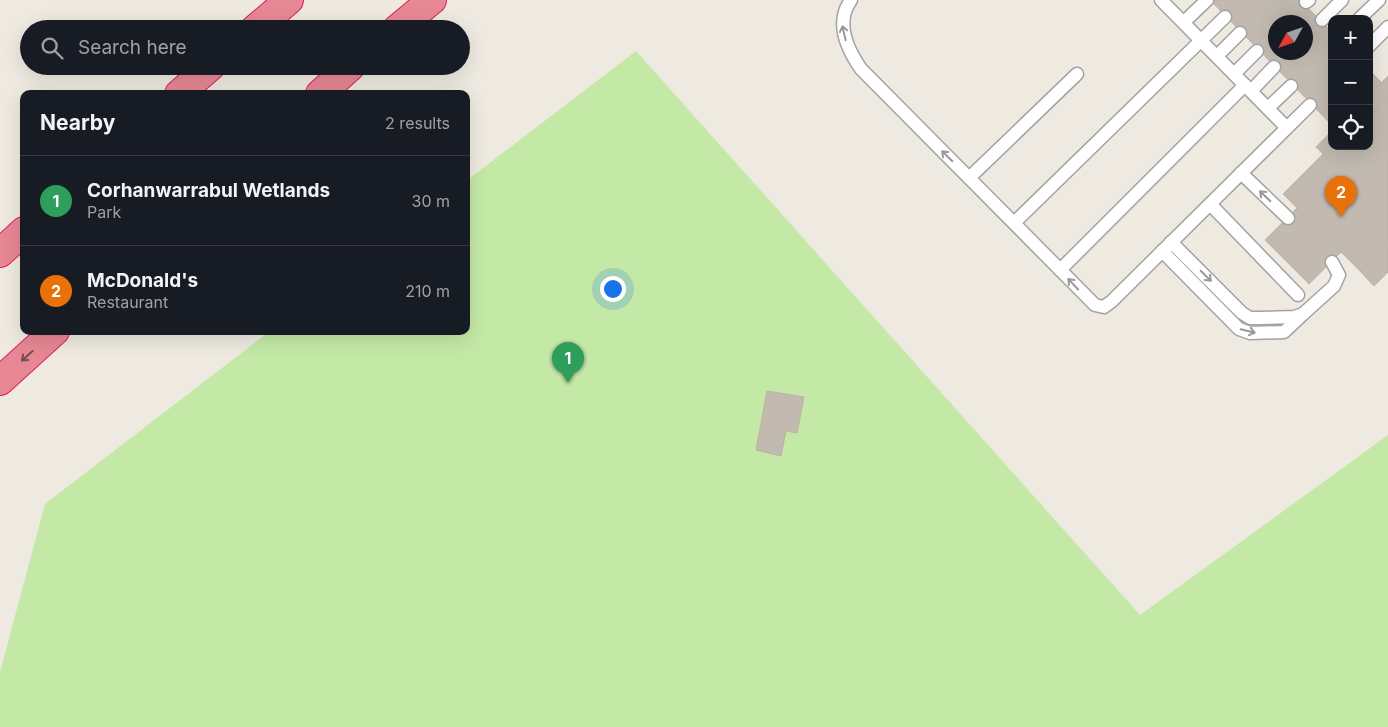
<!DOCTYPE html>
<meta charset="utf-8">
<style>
body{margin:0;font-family:Inter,sans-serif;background:#242831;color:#f1f3f6}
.controls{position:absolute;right:15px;top:15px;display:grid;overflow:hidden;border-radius:10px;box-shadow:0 5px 20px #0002}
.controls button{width:45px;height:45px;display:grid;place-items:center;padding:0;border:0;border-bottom:1px solid #363941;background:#171b24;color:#f1f3f6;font:25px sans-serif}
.compass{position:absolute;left:1268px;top:15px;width:45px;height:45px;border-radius:50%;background:#171b24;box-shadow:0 5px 20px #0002;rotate:230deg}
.you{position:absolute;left:612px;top:288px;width:18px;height:18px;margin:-12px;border:4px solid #fff;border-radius:50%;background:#1a73e8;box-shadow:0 0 0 8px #1a73e833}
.badge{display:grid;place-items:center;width:32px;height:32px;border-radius:50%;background:#ea580c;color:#fff;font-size:16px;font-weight:700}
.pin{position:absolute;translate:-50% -41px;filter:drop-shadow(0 1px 2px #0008)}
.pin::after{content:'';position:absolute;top:26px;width:18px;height:15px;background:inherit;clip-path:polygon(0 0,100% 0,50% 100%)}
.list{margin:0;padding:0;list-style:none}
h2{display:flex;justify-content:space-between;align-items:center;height:65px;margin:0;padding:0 20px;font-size:21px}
h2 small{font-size:16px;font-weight:400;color:#9ea1a6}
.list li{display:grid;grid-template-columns:32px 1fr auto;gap:15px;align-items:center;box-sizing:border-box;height:90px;padding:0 20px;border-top:1px solid #363941}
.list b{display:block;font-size:19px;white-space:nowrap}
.list p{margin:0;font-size:16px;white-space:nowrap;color:#9ea1a6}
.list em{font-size:16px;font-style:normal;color:#9ea1a6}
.icon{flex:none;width:28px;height:28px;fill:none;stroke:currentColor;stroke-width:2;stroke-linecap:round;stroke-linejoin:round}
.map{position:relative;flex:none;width:1388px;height:727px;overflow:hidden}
.search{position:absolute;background:#171b24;box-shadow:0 5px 20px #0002;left:20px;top:20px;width:450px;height:55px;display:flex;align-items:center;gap:12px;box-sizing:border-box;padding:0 18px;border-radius:28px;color:#9ea1a6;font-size:19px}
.panel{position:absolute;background:#171b24;box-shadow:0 5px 20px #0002;left:20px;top:90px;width:450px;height:245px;border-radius:10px}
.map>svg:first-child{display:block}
.grass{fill:#c4e9a6}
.building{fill:#c2bab1;stroke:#bfb1a4;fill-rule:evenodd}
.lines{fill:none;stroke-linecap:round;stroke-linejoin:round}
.service-casing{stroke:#a3a3a3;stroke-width:15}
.motorway-casing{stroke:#d92157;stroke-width:30}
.service{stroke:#fff;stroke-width:12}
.motorway{stroke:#e78794;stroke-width:28}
.oneway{stroke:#999}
.oneway2{stroke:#774c52}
</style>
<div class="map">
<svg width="1388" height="727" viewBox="0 0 1388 727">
<rect width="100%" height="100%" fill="#eeeae1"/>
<path class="grass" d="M636,51L1140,615L1388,435V727H0V672L45,504L270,331H466V181Z"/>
<g class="building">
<path d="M1210,0H1300L1332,32V125ZM1276,22H1306V52H1276Z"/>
<path d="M1369,70L1388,89V98L1369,116Z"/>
<path d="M1388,76V98L1369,116V95Z"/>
<path d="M1388,98V243L1360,271L1283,194L1323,154L1327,158L1339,146H1369V116Z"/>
<path d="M1332,131V146H1339L1327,158L1316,147Z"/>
<path d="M1297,208L1341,252L1309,284L1265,240Z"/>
<path d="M1388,243V272L1374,286L1360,271Z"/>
<path d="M767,391L804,397L797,433L786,431L781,456L756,450Z"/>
</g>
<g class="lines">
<g class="service-casing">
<g id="service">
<path d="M851,0C835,22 847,49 861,69L1095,305L1104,307L1112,301L1310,105"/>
<path d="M1161,0L1286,127"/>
<path d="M1306,2L1309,0"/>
<path d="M1359,19L1379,0"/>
<path d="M1322,20L1342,0"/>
<path d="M1184,22L1207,0"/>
<path d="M1369,46L1388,27"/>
<path d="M1217,56L1240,33"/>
<path d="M1234,74L1257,51"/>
<path d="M1251,91L1274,67"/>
<path d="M1268,108L1291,86"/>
<path d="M1241,173L1288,218"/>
<path d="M969,178L1077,74"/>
<path d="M1210,204L1298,295"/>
<path d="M1014,223L1225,17"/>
<path d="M1171,242L1242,313L1250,318H1260L1294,317L1303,314L1334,286L1339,275L1332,262"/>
<path d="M1162,251L1239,329L1250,333L1284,332L1302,315"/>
<path d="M1060,270L1245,85"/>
</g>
</g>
<g class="motorway-casing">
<g id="motorway">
<path d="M255,29L289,0"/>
<path d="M397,29L432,0"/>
<path d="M179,94L211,66"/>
<path d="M320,94L351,66"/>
<path d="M0,253L24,231"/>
<path d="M0,381L55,331"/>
</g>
</g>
<use href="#service" class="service"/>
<use href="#motorway" class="motorway"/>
</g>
<defs><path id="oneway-shaft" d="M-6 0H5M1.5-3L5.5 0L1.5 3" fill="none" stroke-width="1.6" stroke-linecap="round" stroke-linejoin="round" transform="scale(1.25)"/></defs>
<g class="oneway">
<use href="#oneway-shaft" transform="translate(844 33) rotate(-103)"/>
<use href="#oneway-shaft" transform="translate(947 156) rotate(-135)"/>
<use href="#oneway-shaft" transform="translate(1265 196) rotate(-136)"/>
<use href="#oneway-shaft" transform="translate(1206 276) rotate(45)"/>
<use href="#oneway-shaft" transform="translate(1073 284) rotate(-133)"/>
<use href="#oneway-shaft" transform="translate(1248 331) rotate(14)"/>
</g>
<use class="oneway2" href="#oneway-shaft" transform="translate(27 356) rotate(138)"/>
</svg>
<div class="controls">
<button>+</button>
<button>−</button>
<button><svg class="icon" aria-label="locate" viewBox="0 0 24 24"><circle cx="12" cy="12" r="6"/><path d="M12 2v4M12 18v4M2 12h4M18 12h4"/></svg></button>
</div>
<svg class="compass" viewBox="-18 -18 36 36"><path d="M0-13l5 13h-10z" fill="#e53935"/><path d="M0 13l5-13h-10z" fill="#9ea1a6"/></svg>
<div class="you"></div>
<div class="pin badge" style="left:568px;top:383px;background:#2e9e5b">1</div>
<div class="pin badge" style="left:1341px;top:217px;background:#e8710a">2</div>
<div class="search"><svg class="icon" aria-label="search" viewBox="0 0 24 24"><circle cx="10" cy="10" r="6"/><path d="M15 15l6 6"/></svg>Search here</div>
<section class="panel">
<h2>Nearby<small>2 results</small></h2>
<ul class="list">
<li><span class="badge" style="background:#2e9e5b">1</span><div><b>Corhanwarrabul Wetlands</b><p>Park</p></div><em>30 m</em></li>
<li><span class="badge" style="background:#e8710a">2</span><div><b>McDonald's</b><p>Restaurant</p></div><em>210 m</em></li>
</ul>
</section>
</div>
